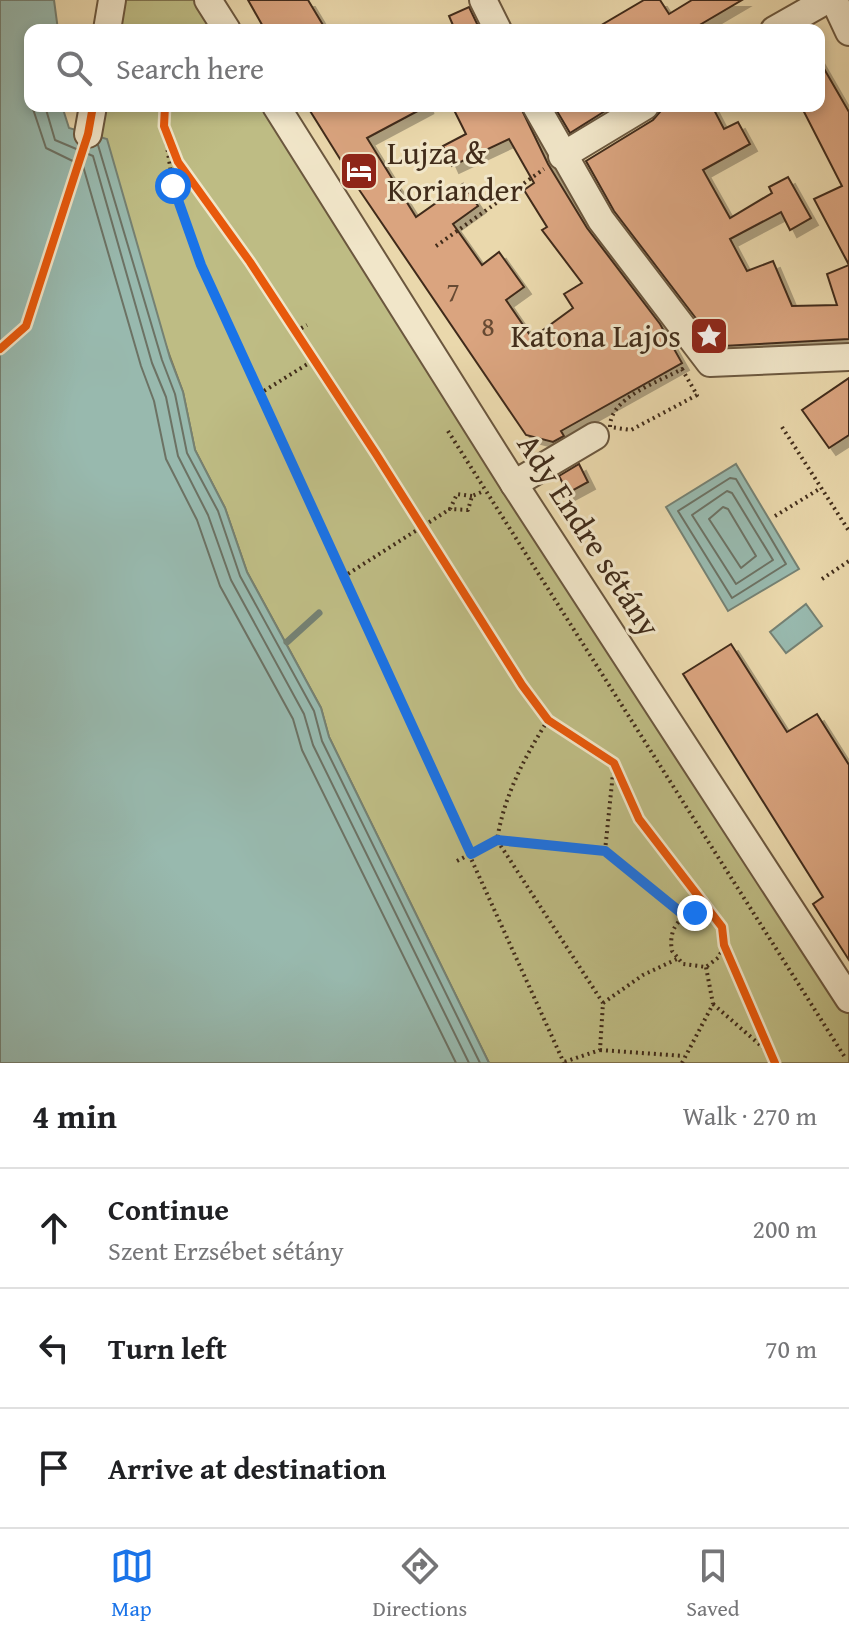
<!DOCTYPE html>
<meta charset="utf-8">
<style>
body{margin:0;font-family:"Gentium Book Plus",serif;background:#f6f6f6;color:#202124}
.stop{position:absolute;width:24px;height:24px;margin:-18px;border:6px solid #1a73e8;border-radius:50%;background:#fff}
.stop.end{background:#1a73e8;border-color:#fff;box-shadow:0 2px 8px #0008}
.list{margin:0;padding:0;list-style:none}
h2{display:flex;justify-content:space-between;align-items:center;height:104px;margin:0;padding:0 32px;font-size:34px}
h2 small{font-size:26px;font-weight:400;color:#757577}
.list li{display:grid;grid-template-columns:52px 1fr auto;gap:24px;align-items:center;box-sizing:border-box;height:120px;padding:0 32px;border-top:2px solid #e0e0e0}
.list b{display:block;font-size:30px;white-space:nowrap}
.list p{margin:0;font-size:26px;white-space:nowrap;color:#757577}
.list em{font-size:26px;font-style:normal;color:#757577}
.icon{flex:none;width:44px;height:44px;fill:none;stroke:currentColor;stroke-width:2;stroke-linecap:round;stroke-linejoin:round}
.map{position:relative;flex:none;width:849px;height:1063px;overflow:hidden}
.search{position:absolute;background:#fff;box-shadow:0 4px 12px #0003;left:24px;right:24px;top:24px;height:88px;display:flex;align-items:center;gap:20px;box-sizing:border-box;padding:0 28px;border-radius:16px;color:#757577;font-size:30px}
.sheet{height:464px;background:#fff}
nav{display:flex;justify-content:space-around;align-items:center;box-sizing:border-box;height:112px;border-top:2px solid #e0e0e0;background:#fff;font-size:22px;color:#757577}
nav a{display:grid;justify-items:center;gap:4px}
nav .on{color:#1a73e8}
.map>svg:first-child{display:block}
.green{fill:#bebc84;stroke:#80744f;stroke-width:2}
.water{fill:#98b9ae;stroke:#758173;stroke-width:2}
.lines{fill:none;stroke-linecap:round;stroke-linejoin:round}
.shore{stroke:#6c7264;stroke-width:2}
.stream{stroke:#758173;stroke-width:7}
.ferry{stroke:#574f3f;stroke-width:2;stroke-dasharray:10 8;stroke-linecap:butt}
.building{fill:#daa47f;stroke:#412c1a;stroke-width:2;filter:url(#shadow)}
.minor-casing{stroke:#6b573e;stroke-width:30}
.path{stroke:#412c1a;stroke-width:4;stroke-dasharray:2 4;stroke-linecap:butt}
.minor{stroke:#f1e6c9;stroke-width:26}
.cycleway-casing{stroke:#f1e6c9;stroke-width:13}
.cycleway{stroke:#e8590c;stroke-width:8}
.route{stroke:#1a73e8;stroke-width:10}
.labels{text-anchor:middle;stroke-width:6;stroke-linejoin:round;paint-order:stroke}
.number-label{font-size:28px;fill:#674a33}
.poi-label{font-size:32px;fill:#412c1a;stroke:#f1e6c9;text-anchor:start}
.street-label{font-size:32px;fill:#412c1a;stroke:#f1e6c9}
</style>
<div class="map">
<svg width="849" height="1063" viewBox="0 0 849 1063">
<defs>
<filter id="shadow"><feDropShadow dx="7" dy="7" stdDeviation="0" flood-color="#0004"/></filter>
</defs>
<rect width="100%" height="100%" fill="#ead8ac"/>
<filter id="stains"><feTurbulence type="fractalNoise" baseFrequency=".0025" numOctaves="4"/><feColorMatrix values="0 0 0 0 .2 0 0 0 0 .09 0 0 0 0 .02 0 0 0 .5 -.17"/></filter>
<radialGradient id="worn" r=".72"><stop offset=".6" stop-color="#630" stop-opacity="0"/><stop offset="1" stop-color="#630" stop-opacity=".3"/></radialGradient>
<g class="green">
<path d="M112,0H208L227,30H107Z"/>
<path d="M93,106H276L849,999V1063H489L329,737L321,708L247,572L225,508L195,450L183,392L88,134Z"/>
</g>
<g class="water">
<path d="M0,0H54L58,30H30V106H62L69,128L107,139L170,358L183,392L195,450L225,508L247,572L321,708L329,737L489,1063H0Z"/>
<path d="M736,464L799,569L728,611L666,507Z"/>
<path d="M806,604L822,626L786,653L770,632Z"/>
</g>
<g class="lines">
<g class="shore">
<path d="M32,106L46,148L83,166L141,366L154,401L166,459L197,520L220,586L293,719L302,750L456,1063"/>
<path d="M45,106L55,140L93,156L152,363L166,397L178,456L208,515L231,580L304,714L313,745L469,1063"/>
<path d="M98,145L162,360L175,394L187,453L218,511L240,576L314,711L322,741L480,1063"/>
<path d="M730,478L736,479L786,564L732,598L678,511Z"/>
<path d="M727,491L732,493L773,560L736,584L692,515Z"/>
<path d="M723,507L728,509L756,556L741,568L709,519Z"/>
</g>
<path class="stream" d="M287,642L319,613"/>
<path class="ferry" d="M0,349L26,326L84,147"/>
</g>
<g class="building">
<path d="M248,0H308L326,30H265Z"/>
<path d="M644,0H660L669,14L692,0H742L691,30H593Z"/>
<path d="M469,7L480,30H455L449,16Z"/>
<path d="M819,60L849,112V265L814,199L842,186L801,106H819Z"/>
<path d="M307,106H427L367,138L416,217L463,184L478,206L453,224L482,265L499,252L524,287L506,300L532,338L573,308L564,294L582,283L542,230L547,227L524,190L534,183L509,139L452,166L443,146L466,134L452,106H520L548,164L587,228L660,324L682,363L561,431L564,436L553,442L526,435L360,191Z"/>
<path d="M554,106H602L605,111L570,133Z"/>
<path d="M665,106H712L724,129L738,122L750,144L703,170L730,218L772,193L769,187L788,177L811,218L790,230L781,212L730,239L747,271L773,261L792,306L837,305L827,274L849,265V339L723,346L714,342L614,211L586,161L653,120Z"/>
<path d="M849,378V435L829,448L802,410Z"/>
<path d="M579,464L588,482L568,493L559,476Z"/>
<path d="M731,644L787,732L817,714L849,765V960L813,904L823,897L683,674Z"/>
</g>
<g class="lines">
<g class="minor-casing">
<g id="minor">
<path d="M208,0L227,30"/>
<path d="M483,0L498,30"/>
<path d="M834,0L849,32"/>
<path d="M107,30L112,0"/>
<path d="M774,30L827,0"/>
<path d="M276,106L514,484L849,999"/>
<path d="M536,106L601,220L710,363L849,357"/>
<path d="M88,134L93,106"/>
<path d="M562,156L645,106"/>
<path d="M514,484L595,436"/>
</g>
</g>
<g class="path">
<path d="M164,126L173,186L201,265L564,1063"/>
<path d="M436,246L544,169"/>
<path d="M296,331L307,325"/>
<path d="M682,369L697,395L631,430L610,427C610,397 659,382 682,369Z"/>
<path d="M259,394L314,360"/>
<path d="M782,427L849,531"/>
<path d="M448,431L846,1059"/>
<path d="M472,496L457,494L450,509L468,510L472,496L484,491"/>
<path d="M775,516L821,488"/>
<path d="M343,577L450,509"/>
<path d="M822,579L849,561"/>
<path d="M548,720C524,758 504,796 497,840L603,1003L600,1050L564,1062"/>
<path d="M605,851L614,763"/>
<path d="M457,861L497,840L605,851L685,916"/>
<path d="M712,918C686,907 667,924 672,951L683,964L706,967L719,957L724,945"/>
<path d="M603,1003L643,975L677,959"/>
<path d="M713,1004L767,1051"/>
<path d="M600,1050L684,1056"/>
<path d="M682,1063L713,1004L706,967"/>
</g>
<use href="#minor" class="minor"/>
<g class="cycleway-casing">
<g id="cycleway">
<path d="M165,106L164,126L178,162L250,262L376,454L522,685L548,720L614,763L639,819L722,927L724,945L775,1063"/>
<path d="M0,349L26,326L88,134L93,106"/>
</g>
</g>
<use href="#cycleway" class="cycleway"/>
</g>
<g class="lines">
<path class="route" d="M173,186L201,265L471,854L497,840L605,851L685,916L695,913"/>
</g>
<defs>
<g id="hotel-square" transform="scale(2)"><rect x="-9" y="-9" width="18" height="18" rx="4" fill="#8f2418" stroke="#f1e6c9"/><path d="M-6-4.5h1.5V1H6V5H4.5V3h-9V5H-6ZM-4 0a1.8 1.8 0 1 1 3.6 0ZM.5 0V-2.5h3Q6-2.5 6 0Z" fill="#fff"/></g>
<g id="sight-square" transform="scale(2)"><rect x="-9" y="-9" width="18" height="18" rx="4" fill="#8f2418" stroke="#f1e6c9"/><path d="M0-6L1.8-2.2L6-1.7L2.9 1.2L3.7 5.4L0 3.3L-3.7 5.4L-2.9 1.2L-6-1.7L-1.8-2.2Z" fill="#fff"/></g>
</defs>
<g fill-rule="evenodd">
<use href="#hotel-square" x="359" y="171"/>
<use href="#sight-square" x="709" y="336"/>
</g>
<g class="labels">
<g class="number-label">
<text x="453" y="301">7</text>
<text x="488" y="336">8</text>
</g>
<g class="poi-label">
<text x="387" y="164">Lujza &amp;<tspan x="387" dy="37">Koriander</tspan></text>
<text x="681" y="347" text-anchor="end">Katona Lajos</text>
</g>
<g class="street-label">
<text transform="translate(589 535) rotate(57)" y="11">Ady Endre sétány</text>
</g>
</g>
<rect width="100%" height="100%" filter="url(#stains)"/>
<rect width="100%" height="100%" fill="url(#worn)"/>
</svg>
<div class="stop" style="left:173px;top:186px"></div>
<div class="stop end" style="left:695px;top:913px"></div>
<div class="search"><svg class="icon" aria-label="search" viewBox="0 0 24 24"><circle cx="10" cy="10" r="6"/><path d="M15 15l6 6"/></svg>Search here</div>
</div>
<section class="sheet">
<h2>4 min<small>Walk · 270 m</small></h2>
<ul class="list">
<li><svg class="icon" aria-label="ahead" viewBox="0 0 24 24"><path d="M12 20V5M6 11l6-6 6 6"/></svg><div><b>Continue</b><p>Szent Erzsébet sétány</p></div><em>200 m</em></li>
<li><svg class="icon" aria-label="left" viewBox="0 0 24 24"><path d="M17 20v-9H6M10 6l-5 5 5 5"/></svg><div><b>Turn left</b></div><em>70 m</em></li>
<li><svg class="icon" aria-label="arrive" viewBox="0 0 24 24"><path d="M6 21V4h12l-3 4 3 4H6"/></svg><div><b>Arrive at destination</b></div></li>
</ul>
</section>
<nav>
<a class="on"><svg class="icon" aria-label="map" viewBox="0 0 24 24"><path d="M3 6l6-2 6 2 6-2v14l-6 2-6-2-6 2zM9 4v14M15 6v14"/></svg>Map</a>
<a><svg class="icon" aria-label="directions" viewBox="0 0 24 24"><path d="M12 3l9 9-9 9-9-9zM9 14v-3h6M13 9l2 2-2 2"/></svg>Directions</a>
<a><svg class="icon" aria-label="saved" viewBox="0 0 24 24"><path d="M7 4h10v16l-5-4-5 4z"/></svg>Saved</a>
</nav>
